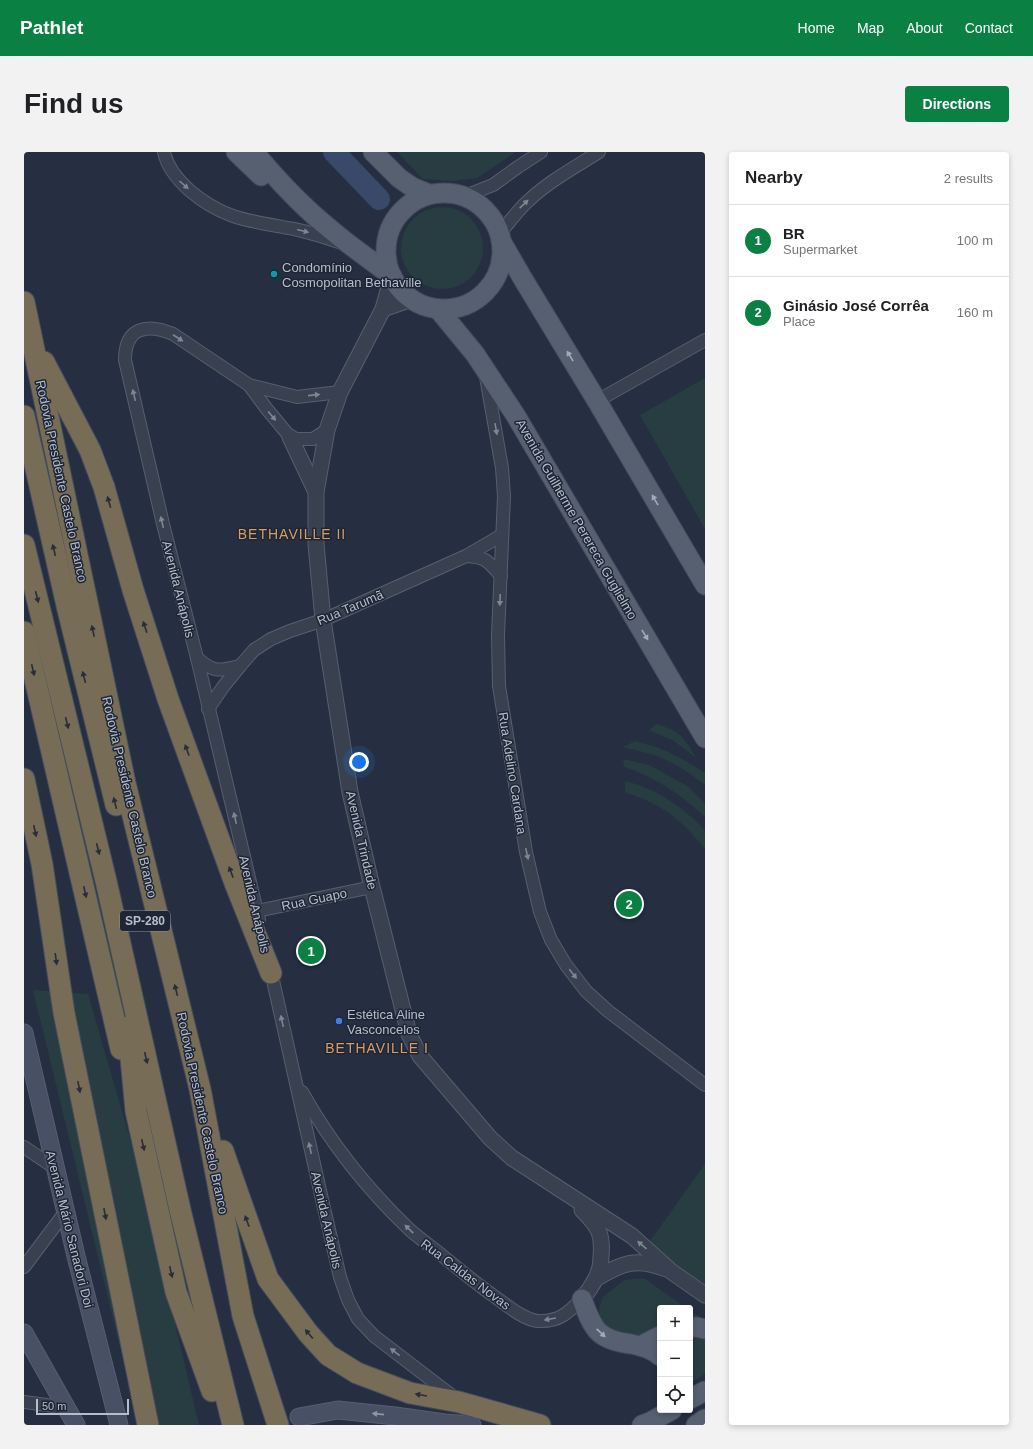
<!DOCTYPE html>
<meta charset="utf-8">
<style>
body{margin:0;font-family:Helvetica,sans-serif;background:#f2f2f2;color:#202124}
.controls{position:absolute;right:12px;bottom:12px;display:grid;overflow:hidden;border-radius:4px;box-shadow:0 2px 6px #0003}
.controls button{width:36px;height:36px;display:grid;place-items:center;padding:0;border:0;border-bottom:1px solid #e0e0e0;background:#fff;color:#202124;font:20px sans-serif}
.scale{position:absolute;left:12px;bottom:10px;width:93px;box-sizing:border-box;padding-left:4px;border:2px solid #b6bdcb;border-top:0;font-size:11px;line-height:14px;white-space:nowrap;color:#b6bdcb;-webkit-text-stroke:3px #1e2636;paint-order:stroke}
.you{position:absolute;left:335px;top:610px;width:14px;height:14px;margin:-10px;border:3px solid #fff;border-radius:50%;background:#1a73e8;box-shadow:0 0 0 6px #1a73e833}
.badge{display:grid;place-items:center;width:26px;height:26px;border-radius:50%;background:#0b8043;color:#fff;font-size:13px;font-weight:700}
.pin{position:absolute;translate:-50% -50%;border:2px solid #fff;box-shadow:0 1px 4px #0006}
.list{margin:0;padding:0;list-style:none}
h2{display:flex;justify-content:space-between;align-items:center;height:52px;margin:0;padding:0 16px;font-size:17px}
h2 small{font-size:13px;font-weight:400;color:#757577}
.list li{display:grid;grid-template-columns:26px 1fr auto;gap:12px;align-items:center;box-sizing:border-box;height:72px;padding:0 16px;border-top:1px solid #e0e0e0}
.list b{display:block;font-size:15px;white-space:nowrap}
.list p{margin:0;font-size:13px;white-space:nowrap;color:#757577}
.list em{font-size:13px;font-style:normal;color:#757577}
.icon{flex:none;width:22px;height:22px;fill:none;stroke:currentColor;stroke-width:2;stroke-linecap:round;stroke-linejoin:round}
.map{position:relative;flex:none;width:681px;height:1273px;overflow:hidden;border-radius:4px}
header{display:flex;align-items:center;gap:24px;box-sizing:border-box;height:56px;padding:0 20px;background:#0b8043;color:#fff}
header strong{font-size:19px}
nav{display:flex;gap:22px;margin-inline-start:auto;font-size:14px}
.intro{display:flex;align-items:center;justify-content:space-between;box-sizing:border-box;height:96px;padding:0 24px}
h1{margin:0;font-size:28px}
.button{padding:10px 18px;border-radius:4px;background:#0b8043;color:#fff;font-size:14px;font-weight:700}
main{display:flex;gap:24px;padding:0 24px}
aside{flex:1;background:#fff;border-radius:4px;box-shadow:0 2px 6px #0003}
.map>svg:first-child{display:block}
.green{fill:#273d42}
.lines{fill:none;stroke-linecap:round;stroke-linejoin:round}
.river{stroke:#384969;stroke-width:22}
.minor-casing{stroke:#575f6e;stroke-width:14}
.tertiary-casing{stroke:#575f6e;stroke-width:17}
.secondary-casing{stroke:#575f6e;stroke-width:19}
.primary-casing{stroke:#434a5a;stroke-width:21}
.motorway-casing{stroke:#444c5b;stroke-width:23}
.minor{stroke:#394151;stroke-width:12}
.tertiary{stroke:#394151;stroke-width:15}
.secondary{stroke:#475064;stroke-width:17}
.primary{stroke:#576071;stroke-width:19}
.motorway{stroke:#776c56;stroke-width:21}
.oneway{fill:#7e8594}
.oneway2{fill:#a3aab9}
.oneway3{fill:#272d39}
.oneway4{fill:#8f97a7}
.culture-dot{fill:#0f9aa8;stroke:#1e2636;stroke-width:1.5}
.shop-dot{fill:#3f7fe0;stroke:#1e2636;stroke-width:1.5}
.labels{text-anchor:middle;stroke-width:3;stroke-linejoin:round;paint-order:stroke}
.shield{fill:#1e2636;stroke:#88909e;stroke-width:1}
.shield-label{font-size:12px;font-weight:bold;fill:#b6bdcb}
.poi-label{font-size:13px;fill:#b6bdcb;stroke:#1e2636;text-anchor:start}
.street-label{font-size:13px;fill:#b6bdcb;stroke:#1e2636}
.neighbourhood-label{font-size:14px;letter-spacing:1px;fill:#d99d63;stroke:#1e2636}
</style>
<header>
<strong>Pathlet</strong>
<nav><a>Home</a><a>Map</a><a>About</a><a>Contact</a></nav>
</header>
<div class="intro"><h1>Find us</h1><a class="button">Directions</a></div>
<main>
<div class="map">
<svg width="681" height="1273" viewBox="0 0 681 1273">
<rect width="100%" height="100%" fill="#252f41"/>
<g class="green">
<path d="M373,0H492L453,26L428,29L399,27Z"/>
<circle cx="418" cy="96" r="41"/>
<path d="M681,226V377L616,263Z"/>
<path d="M633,572C656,580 660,584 672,606L650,589L625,578Z"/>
<path d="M611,589C637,595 659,606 681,621V633C666,621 648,609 630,603C620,600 610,598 599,595Z"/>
<path d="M599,607L625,613L665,635L681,652V665C657,642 631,625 600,615Z"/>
<path d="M601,629C631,636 660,655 681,679V697C666,678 647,659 624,649C617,646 609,643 601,640Z"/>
<path d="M9,838L64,842L115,1018L175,1273H115Z"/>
<path d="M681,1012V1139L624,1092Z"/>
<path d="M620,1126L662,1156H636V1195L578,1176L575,1157L579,1145L600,1128Z"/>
<path d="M666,1159L681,1168V1222L666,1231Z"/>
</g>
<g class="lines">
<path class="river" d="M310,0L355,47"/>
<g class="minor-casing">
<g id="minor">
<path d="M140,0C143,15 154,28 165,38C200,68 227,69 270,77C285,80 300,85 315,90"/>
<path d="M441,44L469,33L494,15L517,0"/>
<path d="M475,82C485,71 493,59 504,49C524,30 551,15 575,0"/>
<path d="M462,225L478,316L480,344L474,483L475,534L502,700L516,760L527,788L542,813L562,839L584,859L681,933"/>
<path d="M225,233L273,245L316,240"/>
<path d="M573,249L681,188"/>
<path d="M442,404C462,405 464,409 477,424"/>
<path d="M173,506C190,521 195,519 216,514"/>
<path d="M184,557L199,535L216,514L230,498L247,487L266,479L299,468L442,404L478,383"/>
<path d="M233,759L348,735"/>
<path d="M235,768L173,506L139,372L101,208C101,175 123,171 149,182L225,233L242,256L266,285L274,287H289L303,278"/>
<path d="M246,815L297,1043L316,1125L324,1148L334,1167L350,1184L431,1246"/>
<path d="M278,940C306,990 345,1039 386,1078C395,1086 405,1093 415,1101C432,1115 449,1129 467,1142C479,1150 499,1168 514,1169C535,1170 544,1161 558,1147"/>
<path d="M0,995L31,1016"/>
<path d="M0,1115L42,1059"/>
<path d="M0,1250L23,1253L43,1257"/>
</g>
</g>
<g class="tertiary-casing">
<g id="tertiary">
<path d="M368,124L359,157L316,240L303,278L292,340V392L299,468L326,640L348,735L385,882L396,904L466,986L488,1006L608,1084L648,1120L681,1143"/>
<path d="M359,157L388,147"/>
<path d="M266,285L292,340"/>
<path d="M573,1126C598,1111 613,1105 642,1117"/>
<path d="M558,1147C563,1141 568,1134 572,1126C575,1120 577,1112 577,1105C579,1082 575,1075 558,1058"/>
</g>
</g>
<g class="secondary-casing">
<g id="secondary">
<path d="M0,881L52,1104L95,1273"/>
<path d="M0,1181L52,1273"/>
<path d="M275,1265L314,1258L371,1264L421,1271L448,1273"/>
</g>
</g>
<g class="primary-casing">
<g id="primary">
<path d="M212,0L237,24"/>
<path d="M230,0C246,19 262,37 280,54C307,80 338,102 368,124"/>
<path d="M349,0L375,26L388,35L405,42"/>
<circle cx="420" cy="99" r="58"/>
<path d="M477,89L499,127L573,249L681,433"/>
<path d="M414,157L451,202L492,264L681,586"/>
<path d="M558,1147C569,1178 574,1188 607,1192C618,1194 628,1197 636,1204"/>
<path d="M666,1176L672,1175L681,1177"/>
<path d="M616,1194L636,1184"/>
<path d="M666,1247L681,1239"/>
<path d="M618,1273L626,1270L648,1258"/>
<path d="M672,1273L681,1267"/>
</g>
</g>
<g class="motorway-casing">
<g id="motorway">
<path d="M0,150L101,631L176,937L219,1164L254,1273"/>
<path d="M20,210L66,298L80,335L109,438L144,547L211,731L247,821"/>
<path d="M0,264L44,458L92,653"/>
<path d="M0,393L82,729L157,1062L209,1273"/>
<path d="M0,480L97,897"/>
<path d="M0,627L18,712L40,861L124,1273"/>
<path d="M104,875L112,959L152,1140L188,1239"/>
<path d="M199,999L244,1127L284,1181L304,1203L333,1221L386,1241L435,1250L516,1273"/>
</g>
</g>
<use href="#minor" class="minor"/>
<use href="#tertiary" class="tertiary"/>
<use href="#secondary" class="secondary"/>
<use href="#primary" class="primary"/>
<use href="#motorway" class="motorway"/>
</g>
<defs><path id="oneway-solid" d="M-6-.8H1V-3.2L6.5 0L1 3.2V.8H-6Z"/></defs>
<g class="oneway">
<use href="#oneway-solid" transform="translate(160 33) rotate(42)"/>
<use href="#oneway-solid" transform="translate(500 52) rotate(-44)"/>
<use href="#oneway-solid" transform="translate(279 79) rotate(14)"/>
<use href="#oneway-solid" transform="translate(154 186) rotate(33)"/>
<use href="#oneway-solid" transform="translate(110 243) rotate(-103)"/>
<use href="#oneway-solid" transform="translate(290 243) rotate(-6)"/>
<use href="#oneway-solid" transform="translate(248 264) rotate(50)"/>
<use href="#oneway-solid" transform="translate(472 277) rotate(80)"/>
<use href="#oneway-solid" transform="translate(138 370) rotate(-103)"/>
<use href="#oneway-solid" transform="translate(476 448) rotate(92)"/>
<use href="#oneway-solid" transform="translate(211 666) rotate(-103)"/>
<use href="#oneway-solid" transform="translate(503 702) rotate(78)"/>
<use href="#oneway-solid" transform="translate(549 822) rotate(52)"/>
<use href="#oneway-solid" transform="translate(258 869) rotate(-103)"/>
<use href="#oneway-solid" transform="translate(286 996) rotate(-102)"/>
<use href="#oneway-solid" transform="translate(385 1077) rotate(-136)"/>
<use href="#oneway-solid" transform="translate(618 1093) rotate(-139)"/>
<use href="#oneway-solid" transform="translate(526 1167) rotate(170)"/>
<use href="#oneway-solid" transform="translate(371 1200) rotate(-142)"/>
</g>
<g class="oneway2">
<use href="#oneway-solid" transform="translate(546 204) rotate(-121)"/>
<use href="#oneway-solid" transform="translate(631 348) rotate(-120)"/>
<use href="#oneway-solid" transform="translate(621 483) rotate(59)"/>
<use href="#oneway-solid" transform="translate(577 1181) rotate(43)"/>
</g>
<g class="oneway3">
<use href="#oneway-solid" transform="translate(85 350) rotate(-106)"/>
<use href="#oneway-solid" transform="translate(30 398) rotate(-103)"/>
<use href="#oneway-solid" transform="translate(13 445) rotate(76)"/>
<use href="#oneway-solid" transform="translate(121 475) rotate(-108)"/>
<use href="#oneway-solid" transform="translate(69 479) rotate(-102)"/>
<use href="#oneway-solid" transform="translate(9 518) rotate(77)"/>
<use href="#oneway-solid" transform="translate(60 525) rotate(-104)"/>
<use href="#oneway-solid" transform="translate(43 571) rotate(76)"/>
<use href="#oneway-solid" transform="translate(163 598) rotate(-110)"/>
<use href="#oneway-solid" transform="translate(91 651) rotate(-104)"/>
<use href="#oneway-solid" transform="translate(11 679) rotate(78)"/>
<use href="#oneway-solid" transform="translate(74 697) rotate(76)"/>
<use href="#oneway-solid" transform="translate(207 720) rotate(-110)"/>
<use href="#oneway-solid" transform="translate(61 740) rotate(77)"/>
<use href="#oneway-solid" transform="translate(32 807) rotate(82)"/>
<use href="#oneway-solid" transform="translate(152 838) rotate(-104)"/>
<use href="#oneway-solid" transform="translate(122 906) rotate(77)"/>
<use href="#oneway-solid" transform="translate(55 935) rotate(79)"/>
<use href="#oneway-solid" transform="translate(119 993) rotate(77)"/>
<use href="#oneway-solid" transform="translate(81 1062) rotate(79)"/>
<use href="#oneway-solid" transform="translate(223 1069) rotate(-110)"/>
<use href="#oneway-solid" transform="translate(147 1120) rotate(77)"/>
<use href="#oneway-solid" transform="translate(285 1182) rotate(-130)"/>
<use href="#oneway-solid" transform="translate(397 1243) rotate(-170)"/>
</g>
<use class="oneway4" href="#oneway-solid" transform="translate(354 1262) rotate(-174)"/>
<circle class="culture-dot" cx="250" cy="122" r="4"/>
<circle class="shop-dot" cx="315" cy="869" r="4"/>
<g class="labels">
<rect class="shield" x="96" y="759" width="50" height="20" rx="3"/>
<g class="shield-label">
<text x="121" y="773">SP-280</text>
</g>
<g class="poi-label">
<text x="258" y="120">Condomínio<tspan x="258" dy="15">Cosmopolitan Bethaville</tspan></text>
<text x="323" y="867">Estética Aline<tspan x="323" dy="15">Vasconcelos</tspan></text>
</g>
<g class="street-label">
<text transform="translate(38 329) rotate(78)" y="5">Rodovia Presidente Castelo Branco</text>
<text transform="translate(553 367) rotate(60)" y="5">Avenida Guilherme Perereca Guglielmo</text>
<text transform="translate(155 437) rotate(76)" y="5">Avenida Anápolis</text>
<text transform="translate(326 455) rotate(-23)" y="5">Rua Tarumã</text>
<text transform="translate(489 621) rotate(81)" y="5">Rua Adelino Cardana</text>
<text transform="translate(106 645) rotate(77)" y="5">Rodovia Presidente Castelo Branco</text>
<text transform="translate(338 688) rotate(77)" y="5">Avenida Trindade</text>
<text transform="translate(290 747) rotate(-12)" y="5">Rua Guapo</text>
<text transform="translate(231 752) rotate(77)" y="5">Avenida Anápolis</text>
<text transform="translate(179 961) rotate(78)" y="5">Rodovia Presidente Castelo Branco</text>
<text transform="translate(303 1068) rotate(77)" y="5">Avenida Anápolis</text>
<text transform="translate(46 1077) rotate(76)" y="5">Avenida Mário Sanadori Doi</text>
<text transform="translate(442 1122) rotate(37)" y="5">Rua Caldas Novas</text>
</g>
<g class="neighbourhood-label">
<text x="268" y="387">BETHAVILLE II</text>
<text x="353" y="901">BETHAVILLE I</text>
</g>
</g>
</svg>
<div class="controls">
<button>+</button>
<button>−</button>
<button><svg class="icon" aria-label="locate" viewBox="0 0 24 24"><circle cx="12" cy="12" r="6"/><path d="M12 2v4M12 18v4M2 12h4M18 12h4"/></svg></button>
</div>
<div class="scale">50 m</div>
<div class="you"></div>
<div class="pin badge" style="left:287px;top:799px">1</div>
<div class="pin badge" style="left:605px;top:752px">2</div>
</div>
<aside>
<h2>Nearby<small>2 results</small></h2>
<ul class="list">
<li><span class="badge">1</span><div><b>BR</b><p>Supermarket</p></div><em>100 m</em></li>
<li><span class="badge">2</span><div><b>Ginásio José Corrêa</b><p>Place</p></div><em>160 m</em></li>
</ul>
</aside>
</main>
